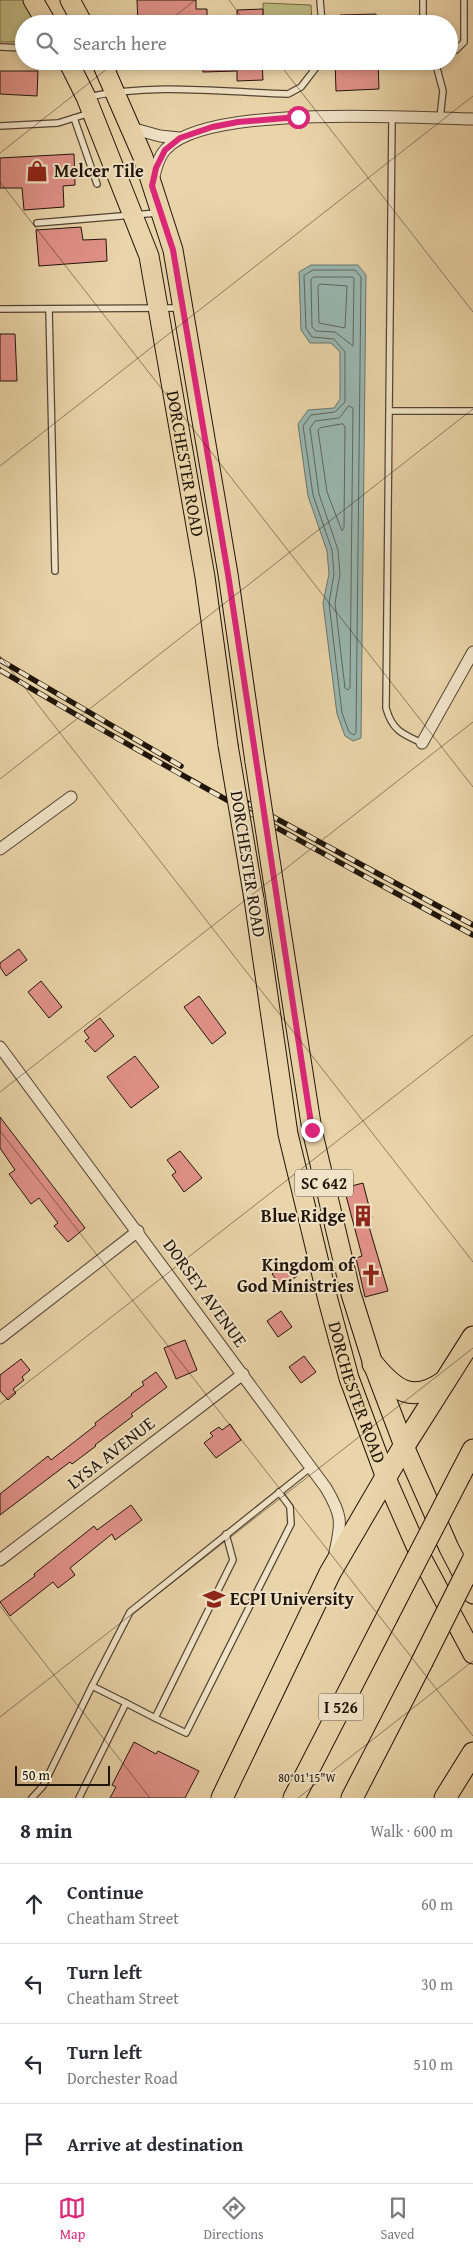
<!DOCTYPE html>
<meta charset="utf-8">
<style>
body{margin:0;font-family:"Gentium Book Plus",serif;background:#f7f7f7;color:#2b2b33}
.scale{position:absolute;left:15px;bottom:12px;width:95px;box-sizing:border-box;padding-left:5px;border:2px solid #20150a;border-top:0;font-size:14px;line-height:18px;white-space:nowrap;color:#20150a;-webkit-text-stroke:4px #f1e3c7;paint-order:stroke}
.stop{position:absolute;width:15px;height:15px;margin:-11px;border:4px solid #db2777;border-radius:50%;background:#fff}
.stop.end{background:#db2777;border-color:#fff;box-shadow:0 1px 5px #0008}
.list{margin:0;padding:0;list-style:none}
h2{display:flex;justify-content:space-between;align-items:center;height:65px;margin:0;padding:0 20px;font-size:21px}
h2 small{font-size:16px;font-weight:400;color:#7c7c81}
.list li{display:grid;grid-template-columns:32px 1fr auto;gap:15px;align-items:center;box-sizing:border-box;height:80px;padding:0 20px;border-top:1px solid #e1e1e2}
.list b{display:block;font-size:19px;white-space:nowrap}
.list p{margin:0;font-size:16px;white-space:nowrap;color:#7c7c81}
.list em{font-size:16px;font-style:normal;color:#7c7c81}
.icon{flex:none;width:28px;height:28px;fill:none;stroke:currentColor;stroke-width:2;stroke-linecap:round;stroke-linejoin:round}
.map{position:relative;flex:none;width:473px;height:1798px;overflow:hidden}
.search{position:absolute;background:#fff;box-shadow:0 2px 8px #0003;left:15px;right:15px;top:15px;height:55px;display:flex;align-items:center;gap:12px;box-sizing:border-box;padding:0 18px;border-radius:28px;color:#7c7c81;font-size:19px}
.sheet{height:385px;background:#fff}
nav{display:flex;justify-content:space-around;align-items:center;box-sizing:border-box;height:70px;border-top:1px solid #e1e1e2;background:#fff;font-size:14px;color:#7c7c81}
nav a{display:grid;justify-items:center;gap:2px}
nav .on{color:#db2777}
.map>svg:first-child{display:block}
.green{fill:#bfbb83;stroke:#706846}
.water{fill:#9ab7b1;stroke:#69766e}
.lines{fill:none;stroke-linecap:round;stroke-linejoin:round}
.shore{stroke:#5d665e;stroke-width:1}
.building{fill:#e29289;stroke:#20150a}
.service-casing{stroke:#524532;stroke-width:8}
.minor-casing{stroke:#524532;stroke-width:13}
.primary-casing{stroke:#20150a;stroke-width:21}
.motorway-casing{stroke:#20150a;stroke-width:23}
.service{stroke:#f1e3c7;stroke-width:5.5}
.minor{stroke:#f1e3c7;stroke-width:11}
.primary{stroke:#ead4a9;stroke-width:19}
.motorway{stroke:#ead4a9;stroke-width:21}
.rail-casing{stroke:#20150a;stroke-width:5.5}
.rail{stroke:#f1e3c7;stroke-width:4;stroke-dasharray:11;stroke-linecap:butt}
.primary-bridge-casing{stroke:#20150a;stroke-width:21;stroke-linecap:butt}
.motorway-bridge-casing{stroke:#20150a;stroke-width:23;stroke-linecap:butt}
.primary-bridge{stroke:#ead4a9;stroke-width:19}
.motorway-bridge{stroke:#ead4a9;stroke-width:21}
.route{stroke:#db2777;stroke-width:6}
.ticks{fill:none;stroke:#20150a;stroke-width:1;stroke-opacity:0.45}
.labels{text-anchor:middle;stroke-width:4;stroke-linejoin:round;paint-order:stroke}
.shield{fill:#f1e3c7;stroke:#5f5343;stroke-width:1}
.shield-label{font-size:16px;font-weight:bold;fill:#20150a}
.poi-label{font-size:18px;font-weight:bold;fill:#20150a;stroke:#f1e3c7;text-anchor:start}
.street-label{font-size:18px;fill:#20150a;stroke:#f1e3c7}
.ticks-label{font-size:12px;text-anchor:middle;fill:#20150a;stroke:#f1e3c7;stroke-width:4;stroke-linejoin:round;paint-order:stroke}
</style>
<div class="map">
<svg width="473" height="1798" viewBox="0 0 473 1798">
<rect width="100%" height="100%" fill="#ead4a9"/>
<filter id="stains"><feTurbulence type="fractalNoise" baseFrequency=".004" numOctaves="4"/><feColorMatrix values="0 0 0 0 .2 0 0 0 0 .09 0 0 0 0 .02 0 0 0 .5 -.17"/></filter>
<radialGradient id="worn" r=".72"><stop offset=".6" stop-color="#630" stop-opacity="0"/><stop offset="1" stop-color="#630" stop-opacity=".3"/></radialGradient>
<g class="green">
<path d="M0,0H26L41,24H24V42H0Z"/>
<path d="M263,3L311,5L312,24H263Z"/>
</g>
<path class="water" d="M311,265H358L366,275L361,738L353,741L345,736L337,714L323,603L329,574L327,551L308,496L298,424L308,410L334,408L340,399V352L331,343H310L301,330L299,272Z"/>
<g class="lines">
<g class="shore">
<path d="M313,270H355L361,277L356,732L354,735L349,732L342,713L329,603L334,574L332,550L313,495L303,426L311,415L335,412L345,402V352L334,339L312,337L306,328L304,276Z"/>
<path d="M314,277H352L354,278L353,346L335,332L316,331L312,327L311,280Z"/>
<path d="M320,284L347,286L345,328L319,323L318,287Z"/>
<path d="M349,406L353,408L350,688L348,690L345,688L335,603L340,574L338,550L319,494L310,428L315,421L339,418Z"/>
<path d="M343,424L345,427L344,528L342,531L327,492L318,430L320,428Z"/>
</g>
</g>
<g class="building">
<path d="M137,0H196V9H207V24H138Z"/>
<path d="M263,9V24H237V10Z"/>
<path d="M376,14L377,24H340V15Z"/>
<path d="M203,61H262L263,80L237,81V71L203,72Z"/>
<path d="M335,61H378L379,89L336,91Z"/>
<path d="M0,71H38L37,96L0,94Z"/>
<path d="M74,154L75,185L63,186L64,207L24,210L22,188H0V158Z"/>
<path d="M81,227L83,240L106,239L107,261L39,266L36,230Z"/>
<path d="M0,334H15L17,381H0Z"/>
<path d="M19,949L27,960L6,976L0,967V963Z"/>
<path d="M41,981L62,1007L49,1018L28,992Z"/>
<path d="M199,996L226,1033L212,1044L184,1007Z"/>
<path d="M100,1018L114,1036L95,1052L85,1041L89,1038L84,1031Z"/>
<path d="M135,1056L159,1087L131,1108L107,1077Z"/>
<path d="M0,1117L85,1228L68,1242L54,1226L58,1223L39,1198L31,1204L9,1174L15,1170L0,1148Z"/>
<path d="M180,1151L202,1178L184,1192L172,1175L176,1172L167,1160Z"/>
<path d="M363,1183L372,1218L367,1220L388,1291L365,1297L356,1258L362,1256L344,1188Z"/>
<path d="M288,1263L297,1276L282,1287L272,1274Z"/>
<path d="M281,1311L292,1327L278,1337L267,1321Z"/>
<path d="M185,1340L197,1370L176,1379L164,1348Z"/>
<path d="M304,1356L316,1372L301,1383L289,1367Z"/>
<path d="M21,1359L30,1370L22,1377L24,1380L13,1389L16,1393L8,1400L0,1391V1375Z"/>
<path d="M156,1372L167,1387L131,1414L133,1416L95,1445L96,1446L72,1464L70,1462L0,1515V1494L48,1456L51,1460L96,1425L95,1423L132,1395L131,1394L144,1385L142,1382Z"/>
<path d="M230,1424L241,1440L216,1458L204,1443L213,1436L210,1433L219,1427L222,1430Z"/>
<path d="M131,1505L142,1520L115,1540L112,1534L70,1568L75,1575L58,1588L53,1582L10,1616L0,1602L35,1576L34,1574L94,1526L97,1530Z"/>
<path d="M134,1742L156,1754L158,1751L199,1771L185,1798H110L116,1787L112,1785Z"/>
</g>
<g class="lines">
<g class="service-casing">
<g id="service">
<path d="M320,0L322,24"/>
<path d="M423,24V0"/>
<path d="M0,47L24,48"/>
<path d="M449,50H456L464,42V0"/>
<path d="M435,61L443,91L440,118"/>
<path d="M88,97C153,83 222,92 288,94L301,87L321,61"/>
<path d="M74,118L97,184"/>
<path d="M392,118L386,708C392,730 402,734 422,743"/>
<path d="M0,126L58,123L90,113"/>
<path d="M37,223L157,213"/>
<path d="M0,309L180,308"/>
<path d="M49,309L55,571"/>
<path d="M390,411H473"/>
<path d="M126,1703L92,1686L130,1612L311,1467"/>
<path d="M155,1718L186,1733L291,1524L290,1507L279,1492"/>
<path d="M32,1798L43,1786L92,1686"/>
<path d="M79,1798L126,1703L155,1718L233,1560L226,1534"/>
</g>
</g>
<g class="minor-casing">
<g id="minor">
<path d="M131,128L160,136L179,138"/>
<path d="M153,181C155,171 158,157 166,149C207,104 409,118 473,119"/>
<path d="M422,743L473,652"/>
<path d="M0,849L71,797"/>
<path d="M0,1047L326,1488C342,1515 342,1522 335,1552"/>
<path d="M0,1338L138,1231"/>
<path d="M0,1560L243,1374"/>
</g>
</g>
<g class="primary-casing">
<g id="primary">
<path d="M33,0L47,24"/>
<path d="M70,0L83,24"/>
<path id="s1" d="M68,61L86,97L149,256L205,577L228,745"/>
<path d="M101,61L143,157L173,250L228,574L255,762"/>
<path id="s2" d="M254,899L288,1134L328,1300L349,1378L386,1478L419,1553L473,1654"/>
<path d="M278,912L312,1130L351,1294L373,1364L404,1446L449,1548L473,1594"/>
</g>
</g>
<g class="motorway-casing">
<g id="motorway">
<path d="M373,1364C395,1391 413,1404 445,1381"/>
<path d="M460,1475L473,1450"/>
<path d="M222,1798L330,1573L404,1446L473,1337"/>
<path d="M294,1798L387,1617"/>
<path d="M352,1798L422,1662"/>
<path d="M445,1798L473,1753"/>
</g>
</g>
<use href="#service" class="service"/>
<use href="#minor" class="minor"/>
<use href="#primary" class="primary"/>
<use href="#motorway" class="motorway"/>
<g class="rail-casing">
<g id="rail">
<path d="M0,660L181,766"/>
<path d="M0,670C155,762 314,849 473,935"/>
<path d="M229,793L473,925"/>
</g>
</g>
<use href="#rail" class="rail"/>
<g class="primary-bridge-casing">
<g id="primary-bridge">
<path d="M228,745L254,899"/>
<path d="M255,762L278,912"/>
</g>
</g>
<g class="motorway-bridge-casing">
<g id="motorway-bridge">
<path d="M387,1617L460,1475"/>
<path d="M422,1662L473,1560"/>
</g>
</g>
<use href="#primary-bridge" class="primary-bridge"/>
<use href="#motorway-bridge" class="motorway-bridge"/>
</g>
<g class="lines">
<path class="route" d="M298,117L238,122L212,127L180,138L165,150L156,168L152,186L173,250L228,574L312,1130"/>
</g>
<path class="ticks" d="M229,0L247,24M165,24L195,0M277,61L473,312M0,153L117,61M0,182L473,787M0,466L473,96M0,656L473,1262M0,779L473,409M0,1092L473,722M0,1131L473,1736M0,1404L473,1035M0,1606L150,1798M0,1717L473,1348M298,1798L473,1661"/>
<defs>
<g id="shop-bare" transform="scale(1.725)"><path d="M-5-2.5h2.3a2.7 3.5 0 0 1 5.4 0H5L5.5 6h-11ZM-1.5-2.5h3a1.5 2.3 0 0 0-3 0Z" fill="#8f2418" stroke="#f1e3c7" stroke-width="2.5" paint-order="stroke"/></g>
<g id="building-bare" transform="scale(1.725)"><path d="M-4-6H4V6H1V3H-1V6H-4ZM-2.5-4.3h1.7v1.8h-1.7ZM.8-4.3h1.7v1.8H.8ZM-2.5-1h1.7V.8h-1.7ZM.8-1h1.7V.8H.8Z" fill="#8f2418" stroke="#f1e3c7" stroke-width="2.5" paint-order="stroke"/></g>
<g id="church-bare" transform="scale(1.725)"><path d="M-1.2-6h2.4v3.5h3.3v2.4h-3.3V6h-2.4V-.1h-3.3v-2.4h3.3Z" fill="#8f2418" stroke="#f1e3c7" stroke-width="2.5" paint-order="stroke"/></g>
<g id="university-bare" transform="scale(1.725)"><path d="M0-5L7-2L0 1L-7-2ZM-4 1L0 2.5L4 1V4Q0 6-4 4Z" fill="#8f2418" stroke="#f1e3c7" stroke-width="2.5" paint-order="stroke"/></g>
</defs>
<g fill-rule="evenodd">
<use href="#shop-bare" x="37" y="171"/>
<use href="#building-bare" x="363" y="1216"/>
<use href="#church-bare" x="371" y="1275"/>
<use href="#university-bare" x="214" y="1599"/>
</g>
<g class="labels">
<g class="shield">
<rect x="295" y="1169.5" width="58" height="27" rx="4"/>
<rect x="318.5" y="1693.5" width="45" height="27" rx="4"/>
</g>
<g class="shield-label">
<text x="324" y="1189">SC 642</text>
<text x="341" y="1713">I 526</text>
</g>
<g class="poi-label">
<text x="54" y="177">Melcer Tile</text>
<text x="346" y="1222" text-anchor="end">Blue Ridge</text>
<text x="354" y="1271" text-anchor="end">Kingdom of<tspan x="354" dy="21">God Ministries</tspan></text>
<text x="230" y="1605">ECPI University</text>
</g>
<g class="street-label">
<text dy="6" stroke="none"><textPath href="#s1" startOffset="422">DORCHESTER ROAD</textPath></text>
<text transform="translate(248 864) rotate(81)" y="6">DORCHESTER ROAD</text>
<text transform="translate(205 1293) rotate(54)" y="6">DORSEY AVENUE</text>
<text dy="6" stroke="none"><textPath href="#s2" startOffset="505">DORCHESTER ROAD</textPath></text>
<text transform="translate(111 1453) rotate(-38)" y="6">LYSA AVENUE</text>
</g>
</g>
<g class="ticks-label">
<text x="307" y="1782">80°01'15"W</text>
</g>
<rect width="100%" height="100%" filter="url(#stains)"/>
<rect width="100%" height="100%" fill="url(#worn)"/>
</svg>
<div class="scale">50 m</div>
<div class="stop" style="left:298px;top:117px"></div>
<div class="stop end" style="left:312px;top:1130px"></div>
<div class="search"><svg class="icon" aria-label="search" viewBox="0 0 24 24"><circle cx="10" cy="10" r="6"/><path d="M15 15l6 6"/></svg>Search here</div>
</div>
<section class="sheet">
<h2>8 min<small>Walk · 600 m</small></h2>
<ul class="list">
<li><svg class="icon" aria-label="ahead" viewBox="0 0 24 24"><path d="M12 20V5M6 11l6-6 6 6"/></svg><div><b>Continue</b><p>Cheatham Street</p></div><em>60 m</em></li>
<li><svg class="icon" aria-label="left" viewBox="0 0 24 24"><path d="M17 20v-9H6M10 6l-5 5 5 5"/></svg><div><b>Turn left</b><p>Cheatham Street</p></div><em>30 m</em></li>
<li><svg class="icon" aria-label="left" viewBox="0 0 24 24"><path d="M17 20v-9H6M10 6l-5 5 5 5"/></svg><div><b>Turn left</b><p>Dorchester Road</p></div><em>510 m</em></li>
<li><svg class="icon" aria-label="arrive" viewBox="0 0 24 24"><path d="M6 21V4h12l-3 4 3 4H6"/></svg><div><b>Arrive at destination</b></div></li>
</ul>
</section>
<nav>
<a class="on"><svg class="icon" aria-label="map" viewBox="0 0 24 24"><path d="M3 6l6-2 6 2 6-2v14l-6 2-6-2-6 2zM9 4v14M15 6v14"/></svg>Map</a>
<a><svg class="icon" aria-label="directions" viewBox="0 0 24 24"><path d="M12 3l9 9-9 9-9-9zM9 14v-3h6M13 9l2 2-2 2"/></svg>Directions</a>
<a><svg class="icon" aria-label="saved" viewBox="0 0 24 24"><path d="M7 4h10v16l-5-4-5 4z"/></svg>Saved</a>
</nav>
